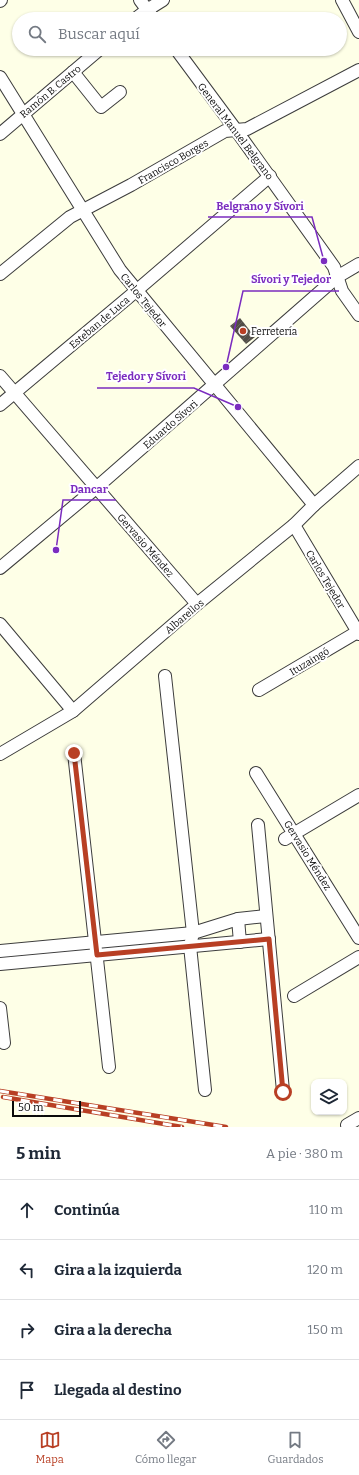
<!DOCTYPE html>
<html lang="es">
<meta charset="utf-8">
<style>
body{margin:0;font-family:Bitter,serif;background:#f6f6f7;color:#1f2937}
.controls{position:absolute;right:12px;bottom:12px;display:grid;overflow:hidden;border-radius:8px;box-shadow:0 1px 3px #0004}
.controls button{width:36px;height:36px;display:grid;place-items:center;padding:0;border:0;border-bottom:1px solid #e0e1e3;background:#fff;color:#1f2937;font:20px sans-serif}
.scale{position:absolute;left:12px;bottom:10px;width:69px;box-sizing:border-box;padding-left:4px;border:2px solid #0a0a0a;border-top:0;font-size:11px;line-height:14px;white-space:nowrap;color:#0a0a0a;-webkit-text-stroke:3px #fff;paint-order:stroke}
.stop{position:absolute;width:12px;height:12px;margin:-9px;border:3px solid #b83f24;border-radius:50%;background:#fff}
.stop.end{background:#b83f24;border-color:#fff;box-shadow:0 1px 4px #0008}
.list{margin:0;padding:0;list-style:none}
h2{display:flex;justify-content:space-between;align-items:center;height:52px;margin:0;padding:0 16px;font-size:17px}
h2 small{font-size:13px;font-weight:400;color:#747a83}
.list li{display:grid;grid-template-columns:26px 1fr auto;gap:12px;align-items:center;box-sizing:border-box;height:60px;padding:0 16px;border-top:1px solid #e0e1e3}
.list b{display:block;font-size:15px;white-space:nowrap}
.list em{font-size:13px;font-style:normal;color:#747a83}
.icon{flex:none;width:22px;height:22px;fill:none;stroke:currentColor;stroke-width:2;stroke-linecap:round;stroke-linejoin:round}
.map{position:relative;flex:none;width:359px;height:1127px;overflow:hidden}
.search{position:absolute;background:#fff;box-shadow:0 1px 3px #0004;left:12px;right:12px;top:12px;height:44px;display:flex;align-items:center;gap:10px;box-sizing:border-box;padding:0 14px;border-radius:22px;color:#747a83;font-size:15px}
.sheet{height:292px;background:#fff}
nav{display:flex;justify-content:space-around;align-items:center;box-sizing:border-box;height:56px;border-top:1px solid #e0e1e3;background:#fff;font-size:11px;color:#747a83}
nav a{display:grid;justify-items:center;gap:2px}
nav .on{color:#b83f24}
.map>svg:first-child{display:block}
.building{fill:url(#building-hatch)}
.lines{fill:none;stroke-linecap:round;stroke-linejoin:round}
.minor-casing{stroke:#3d3d3d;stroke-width:14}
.minor{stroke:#fff;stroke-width:12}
.rail-casing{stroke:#b83f24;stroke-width:4.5}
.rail{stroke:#fff;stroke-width:3;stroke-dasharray:9;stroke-linecap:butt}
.route{stroke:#b83f24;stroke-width:5}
.poi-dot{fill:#b83f24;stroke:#fff;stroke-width:1.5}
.labels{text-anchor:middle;stroke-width:4;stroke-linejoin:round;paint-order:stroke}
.street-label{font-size:10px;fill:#0a0a0a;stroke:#fff}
.poi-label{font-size:10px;fill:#0a0a0a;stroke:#fff;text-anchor:start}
.leader{fill:none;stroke:#7b2cbf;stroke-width:1.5}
.callout-dot{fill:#7b2cbf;stroke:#fff;stroke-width:1.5}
.callout-label{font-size:11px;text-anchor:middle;font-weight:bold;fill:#7b2cbf;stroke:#fff;stroke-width:4;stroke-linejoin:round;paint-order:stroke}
</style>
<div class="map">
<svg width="359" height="1127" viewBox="0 0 359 1127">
<defs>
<pattern id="building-hatch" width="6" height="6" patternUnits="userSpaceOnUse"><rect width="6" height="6" fill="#524e47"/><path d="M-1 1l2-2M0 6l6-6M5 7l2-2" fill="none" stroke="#66635d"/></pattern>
</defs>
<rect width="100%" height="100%" fill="#feffe7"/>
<path class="building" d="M240,318L255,337L246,344L230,326Z"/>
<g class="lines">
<g class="minor-casing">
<g id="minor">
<path d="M140,0L154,19"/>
<path d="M342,0L359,32"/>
<path d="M0,1L1,0"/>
<path d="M135,19L147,10L163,0"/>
<path d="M176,49L236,130L334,267L342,291L359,315"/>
<path d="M73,72L101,107L120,92"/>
<path d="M0,77L120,270L314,505"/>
<path d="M0,134L100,49"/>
<path d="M0,274L70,217L131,185L225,131L247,129L359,70"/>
<path d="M0,376L197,604"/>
<path d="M0,405L136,291L270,176"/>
<path d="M294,525L359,634"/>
<path d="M0,568L96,488L337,277L359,264"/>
<path d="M0,624L73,711"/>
<path d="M165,676L193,933L190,946L205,1090"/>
<path d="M259,690L359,631"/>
<path d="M74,753L109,1067"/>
<path d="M0,754L73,711L197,604L294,525L314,505L359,466"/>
<path d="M256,773L359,938"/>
<path d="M258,825L283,1091"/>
<path d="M285,839L359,795"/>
<path d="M238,919L240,942"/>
<path d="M0,951L193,933L238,919L266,916"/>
<path d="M0,964L269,939"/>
<path d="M294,996L359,957"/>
<path d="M0,1008L4,1043"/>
<path d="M347,1125L359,1118"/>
</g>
</g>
<use href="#minor" class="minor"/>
<g class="rail-casing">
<g id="rail">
<path d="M0,1091L226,1127"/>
<path d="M3,1097L182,1127"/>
</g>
</g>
<use href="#rail" class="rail"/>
</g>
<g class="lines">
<path class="route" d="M74,753L97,955L269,939L283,1092"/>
</g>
<circle class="poi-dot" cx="243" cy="331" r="4"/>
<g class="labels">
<g class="street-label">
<text transform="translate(50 91) rotate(-40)" y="4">Ramón B. Castro</text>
<text transform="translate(236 131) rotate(53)" y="4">General Manuel Belgrano</text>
<text transform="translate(173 161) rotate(-30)" y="4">Francisco Borges</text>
<text transform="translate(144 300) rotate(51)" y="4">Carlos Tejedor</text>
<text transform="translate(99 322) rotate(-40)" y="4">Esteban de Luca</text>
<text transform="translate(170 424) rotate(-41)" y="4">Eduardo Sívori</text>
<text transform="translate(146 545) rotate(49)" y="4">Gervasio Méndez</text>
<text transform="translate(326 579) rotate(59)" y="4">Carlos Tejedor</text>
<text transform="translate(184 616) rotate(-40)" y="4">Albarellos</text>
<text transform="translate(309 661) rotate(-31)" y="4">Ituzaingó</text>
<text transform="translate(308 855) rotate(58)" y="4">Gervasio Méndez</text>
</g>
<g class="poi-label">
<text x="251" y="335">Ferretería</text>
</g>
</g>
<path class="leader" d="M324 261L312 217H208M226 367L243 291H339M238 407L194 388H97M56 550L63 500H116"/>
<g class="callout-dot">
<circle cx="324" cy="261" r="4"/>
<circle cx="226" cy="367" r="4"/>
<circle cx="238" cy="407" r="4"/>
<circle cx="56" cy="550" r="4"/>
</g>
<g class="callout-label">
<text x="260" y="210">Belgrano y Sívori</text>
<text x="291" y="283">Sívori y Tejedor</text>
<text x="146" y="380">Tejedor y Sívori</text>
<text x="89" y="493">Dancar</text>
</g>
</svg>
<div class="controls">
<button><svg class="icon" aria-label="layers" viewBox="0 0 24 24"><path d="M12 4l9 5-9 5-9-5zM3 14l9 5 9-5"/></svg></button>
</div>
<div class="scale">50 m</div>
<div class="stop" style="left:283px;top:1092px"></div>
<div class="stop end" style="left:74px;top:753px"></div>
<div class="search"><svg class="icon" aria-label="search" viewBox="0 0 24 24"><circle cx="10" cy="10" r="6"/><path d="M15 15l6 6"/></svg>Buscar aquí</div>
</div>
<section class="sheet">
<h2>5 min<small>A pie · 380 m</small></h2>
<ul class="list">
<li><svg class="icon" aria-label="ahead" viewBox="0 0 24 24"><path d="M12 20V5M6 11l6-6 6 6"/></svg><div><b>Continúa</b></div><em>110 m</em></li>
<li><svg class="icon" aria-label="left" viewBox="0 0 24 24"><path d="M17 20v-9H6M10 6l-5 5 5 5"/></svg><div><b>Gira a la izquierda</b></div><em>120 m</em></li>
<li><svg class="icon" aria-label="right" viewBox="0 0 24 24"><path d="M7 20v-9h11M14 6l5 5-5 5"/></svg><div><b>Gira a la derecha</b></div><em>150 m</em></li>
<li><svg class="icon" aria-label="arrive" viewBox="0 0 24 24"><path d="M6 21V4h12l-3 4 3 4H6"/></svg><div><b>Llegada al destino</b></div></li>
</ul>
</section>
<nav>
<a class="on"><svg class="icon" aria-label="map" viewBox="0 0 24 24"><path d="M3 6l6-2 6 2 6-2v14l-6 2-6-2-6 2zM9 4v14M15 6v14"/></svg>Mapa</a>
<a><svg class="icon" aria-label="directions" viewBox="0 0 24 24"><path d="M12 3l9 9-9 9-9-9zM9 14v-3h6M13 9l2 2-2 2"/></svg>Cómo llegar</a>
<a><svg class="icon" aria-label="saved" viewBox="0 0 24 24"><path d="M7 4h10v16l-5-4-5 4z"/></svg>Guardados</a>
</nav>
